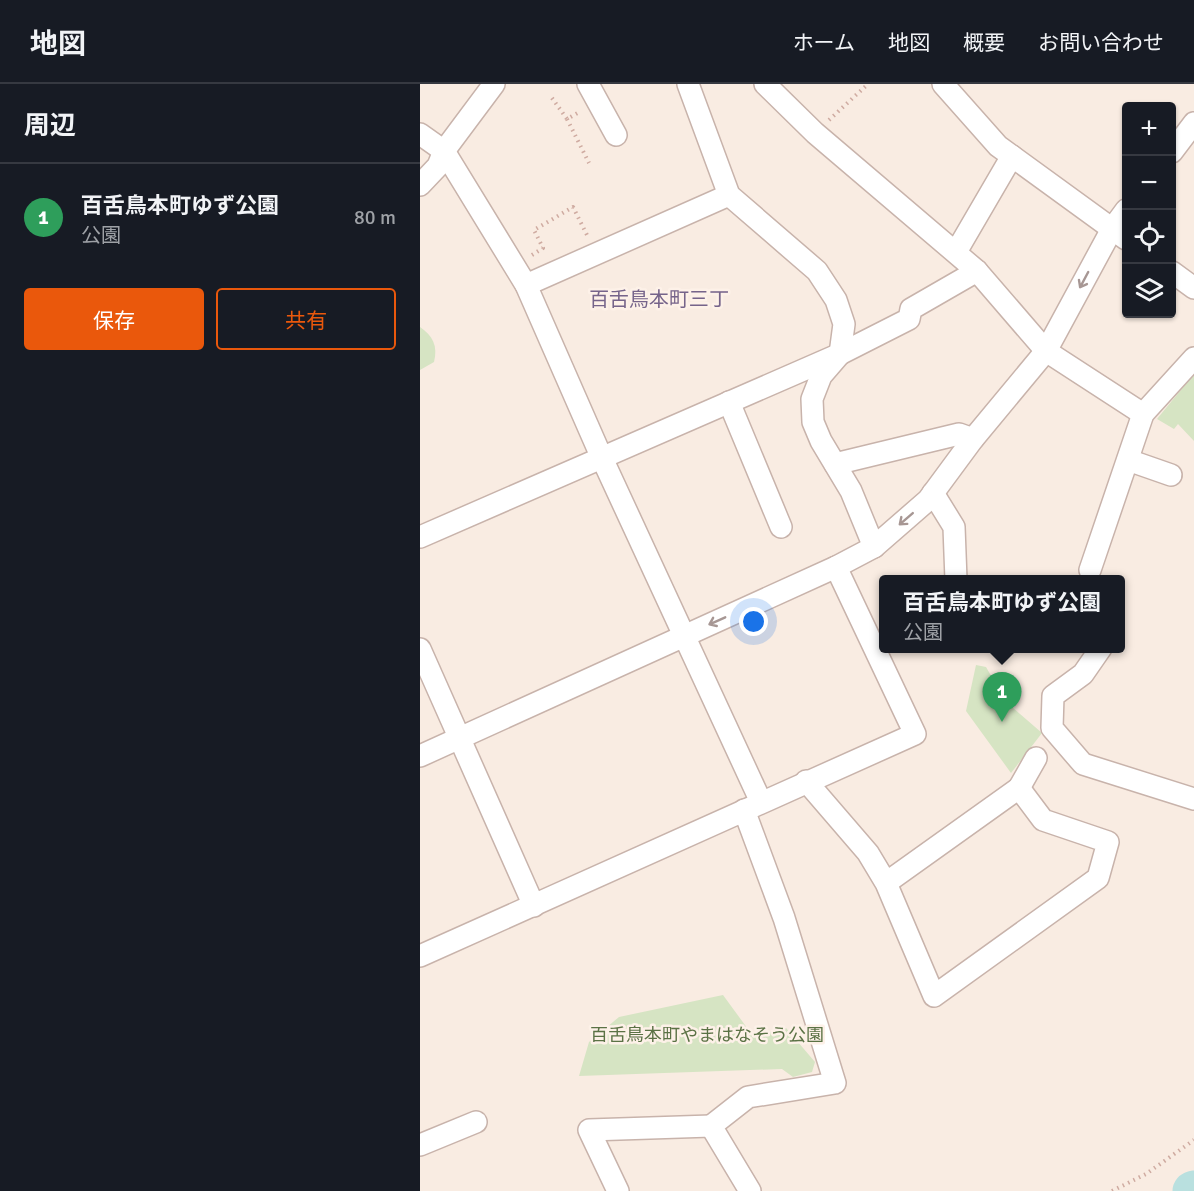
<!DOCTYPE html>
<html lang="ja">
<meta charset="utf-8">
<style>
body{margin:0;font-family:Signika,"Noto Sans JP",sans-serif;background:#20242c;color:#f1f3f6}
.controls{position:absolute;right:18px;top:18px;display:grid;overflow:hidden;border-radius:6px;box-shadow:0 2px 4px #0004}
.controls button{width:54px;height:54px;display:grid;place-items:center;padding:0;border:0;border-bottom:2px solid #363941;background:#171b24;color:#f1f3f6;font:30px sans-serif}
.you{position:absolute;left:334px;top:538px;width:21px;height:21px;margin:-15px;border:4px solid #fff;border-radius:50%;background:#1a73e8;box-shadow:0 0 0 9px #1a73e833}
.badge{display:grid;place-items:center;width:39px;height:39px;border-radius:50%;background:#ea580c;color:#fff;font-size:20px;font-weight:700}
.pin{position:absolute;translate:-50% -50px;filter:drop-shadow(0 2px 3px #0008)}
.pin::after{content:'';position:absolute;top:32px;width:21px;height:18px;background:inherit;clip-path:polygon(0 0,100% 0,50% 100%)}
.popup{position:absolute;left:459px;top:491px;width:246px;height:78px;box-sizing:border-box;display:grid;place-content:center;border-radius:6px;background:#171b24;filter:drop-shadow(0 2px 4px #0005);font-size:20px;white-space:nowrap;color:#9ea1a6}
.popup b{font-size:22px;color:#f1f3f6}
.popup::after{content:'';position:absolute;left:50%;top:100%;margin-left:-12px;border:12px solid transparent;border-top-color:#171b24}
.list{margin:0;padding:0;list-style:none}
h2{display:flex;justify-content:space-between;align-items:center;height:78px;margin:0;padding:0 24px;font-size:26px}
h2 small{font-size:20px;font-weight:400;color:#9ea1a6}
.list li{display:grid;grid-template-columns:39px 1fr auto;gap:18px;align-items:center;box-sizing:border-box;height:108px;padding:0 24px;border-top:2px solid #363941}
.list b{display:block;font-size:22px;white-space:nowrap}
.list p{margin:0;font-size:20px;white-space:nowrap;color:#9ea1a6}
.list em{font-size:20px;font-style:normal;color:#9ea1a6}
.actions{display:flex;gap:12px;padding:18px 24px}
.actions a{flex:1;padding:14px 0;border:2px solid #ea580c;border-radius:6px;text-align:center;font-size:21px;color:#ea580c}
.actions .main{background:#ea580c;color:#fff}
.icon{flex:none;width:33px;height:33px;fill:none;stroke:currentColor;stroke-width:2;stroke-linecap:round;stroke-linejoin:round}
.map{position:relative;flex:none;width:774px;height:1107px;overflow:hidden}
header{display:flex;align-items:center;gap:36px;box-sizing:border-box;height:84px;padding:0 30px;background:#171b24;border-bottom:2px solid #363941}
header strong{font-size:28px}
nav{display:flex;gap:33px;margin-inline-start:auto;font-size:21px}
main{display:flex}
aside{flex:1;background:#171b24}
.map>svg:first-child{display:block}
.green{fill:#d6e4c3}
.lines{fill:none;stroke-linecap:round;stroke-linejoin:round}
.river{stroke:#b9e0df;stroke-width:39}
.minor-casing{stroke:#c8b3ab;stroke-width:24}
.path{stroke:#cfaba1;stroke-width:4;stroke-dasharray:1.5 4.5;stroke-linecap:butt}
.minor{stroke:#fff;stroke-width:21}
.oneway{stroke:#a79794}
.labels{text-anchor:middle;stroke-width:5;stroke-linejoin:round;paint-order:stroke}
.park-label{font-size:18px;fill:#5b7245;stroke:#fdf1e8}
.neighbourhood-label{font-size:20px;fill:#76648a;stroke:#fdf1e8}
</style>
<header>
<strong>地図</strong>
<nav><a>ホーム</a><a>地図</a><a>概要</a><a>お問い合わせ</a></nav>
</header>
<main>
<aside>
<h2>周辺<small></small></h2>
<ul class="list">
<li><span class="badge" style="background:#2e9e5b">1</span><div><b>百舌鳥本町ゆず公園</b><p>公園</p></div><em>80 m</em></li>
</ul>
<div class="actions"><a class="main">保存</a><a>共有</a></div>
</aside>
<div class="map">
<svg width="774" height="1107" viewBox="0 0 774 1107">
<rect width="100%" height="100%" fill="#f9ece2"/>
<g class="green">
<path d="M0,243C13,252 18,262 14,278L0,286Z"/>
<path d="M774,290V357L758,340L754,345L737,335Z"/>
<path d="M556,581L566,583L586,618L622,649L591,689L546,627Z"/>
<path d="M303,911L333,952L366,944L395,978L392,988L373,993L362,985L159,992L169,958L199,933Z"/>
</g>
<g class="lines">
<path class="river" d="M772,1107L774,1106"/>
<g class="minor-casing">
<g id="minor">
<path d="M168,0L196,51"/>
<path d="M268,0L309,111L397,187L416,216L424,240L420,270L401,292L392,315L393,338L401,357L431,407L454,463"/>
<path d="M345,0L395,49L557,187L626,267L723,330"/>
<path d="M523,0L578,62L706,155"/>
<path d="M0,50L24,67L106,201L181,372L341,718"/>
<path d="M752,68L774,39"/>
<path d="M0,101L18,82L24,67L74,0"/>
<path d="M536,168L592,72"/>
<path d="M752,188L774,204"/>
<path d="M106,201L309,111"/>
<path d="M309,318L361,443"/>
<path d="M708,376L751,391"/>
<path d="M415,380L539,350L553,355"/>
<path d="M513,409L534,443L536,496"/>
<path d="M0,453L420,270L489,235L491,225L557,187"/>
<path d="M670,486L723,330L774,274"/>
<path d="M681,564L663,590L633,612L632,644L663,680L774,715"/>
<path d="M0,565L114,822"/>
<path d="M0,672L416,483L454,463L508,416L553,355L626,267L692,145L706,126"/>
<path d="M386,697L448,769L466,799L514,912L678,794L688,758L623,736L599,704L466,799"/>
<path d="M599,704L616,674"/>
<path d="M324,726L364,834L415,999L328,1013L291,1042L330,1107"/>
<path d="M0,872L495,650L416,483"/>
<path d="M0,1061L56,1038"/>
<path d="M198,1107L169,1046L291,1042"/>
</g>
</g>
<g class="path">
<path d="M132,14L147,35L161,27"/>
<path d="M147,35L169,79"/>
<path d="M409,36L448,0"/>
<path d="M112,171L123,164L114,146L153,123L167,151"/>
<path d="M692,1107L726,1090L774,1056"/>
</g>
<use href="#minor" class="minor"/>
</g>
<defs><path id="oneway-shaft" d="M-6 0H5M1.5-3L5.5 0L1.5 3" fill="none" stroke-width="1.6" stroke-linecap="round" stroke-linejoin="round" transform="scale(1.5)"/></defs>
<g class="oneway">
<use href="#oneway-shaft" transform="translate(664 196) rotate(118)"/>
<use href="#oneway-shaft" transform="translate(486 435) rotate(139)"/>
<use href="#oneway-shaft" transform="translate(297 537) rotate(156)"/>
</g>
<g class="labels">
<g class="park-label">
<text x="287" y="957">百舌鳥本町やまはなそう公園</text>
</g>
<g class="neighbourhood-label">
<text x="239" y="222">百舌鳥本町三丁</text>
</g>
</g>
</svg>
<div class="controls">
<button>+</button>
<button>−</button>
<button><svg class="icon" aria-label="locate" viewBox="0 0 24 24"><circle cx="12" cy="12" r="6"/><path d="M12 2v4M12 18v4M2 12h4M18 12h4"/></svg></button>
<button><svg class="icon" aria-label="layers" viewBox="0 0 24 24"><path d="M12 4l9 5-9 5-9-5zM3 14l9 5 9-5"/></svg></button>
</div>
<div class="you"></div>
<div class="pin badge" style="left:582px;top:638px;background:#2e9e5b">1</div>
<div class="popup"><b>百舌鳥本町ゆず公園</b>公園</div>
</div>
</main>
